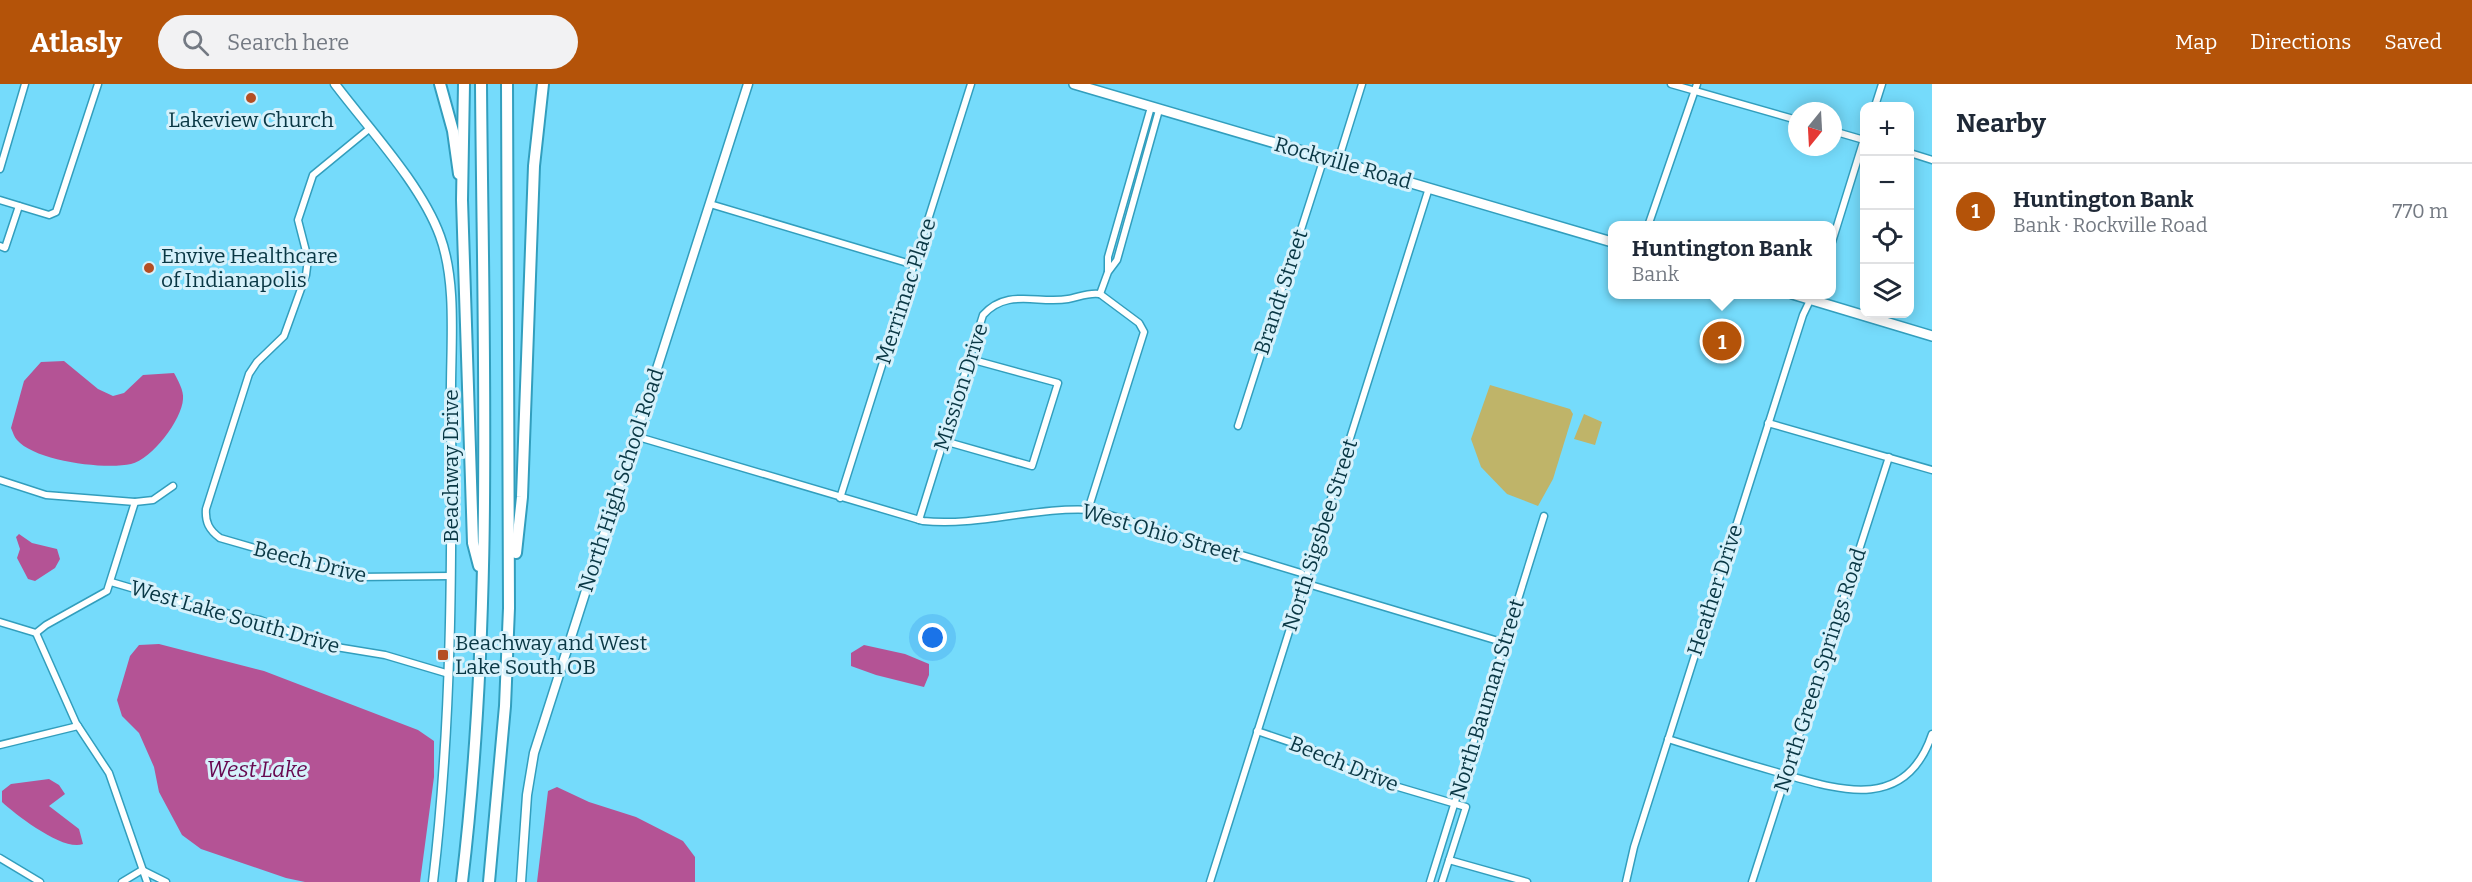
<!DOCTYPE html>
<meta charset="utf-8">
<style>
body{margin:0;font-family:Bitter,serif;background:#f2f2f3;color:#1f2937}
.controls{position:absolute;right:18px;top:18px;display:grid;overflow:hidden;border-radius:12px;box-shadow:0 3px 15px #0003}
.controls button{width:54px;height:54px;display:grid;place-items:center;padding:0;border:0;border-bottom:2px solid #e0e1e3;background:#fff;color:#1f2937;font:30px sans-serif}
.compass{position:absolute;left:1788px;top:18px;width:54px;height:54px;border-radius:50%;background:#fff;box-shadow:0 3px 15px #0003;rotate:198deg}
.you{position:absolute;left:933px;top:554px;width:21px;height:21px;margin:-15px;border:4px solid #fff;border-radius:50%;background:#1a73e8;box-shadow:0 0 0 9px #1a73e833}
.badge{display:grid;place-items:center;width:39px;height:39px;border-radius:50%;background:#b45309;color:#fff;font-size:20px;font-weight:700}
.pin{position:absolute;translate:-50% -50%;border:3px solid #fff;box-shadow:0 2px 6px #0006}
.popup{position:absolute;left:1608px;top:137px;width:228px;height:78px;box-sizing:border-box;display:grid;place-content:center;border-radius:12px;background:#fff;filter:drop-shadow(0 2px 4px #0005);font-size:20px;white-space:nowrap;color:#747a83}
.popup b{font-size:22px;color:#1f2937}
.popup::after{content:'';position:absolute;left:50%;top:100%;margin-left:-12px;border:12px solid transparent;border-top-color:#fff}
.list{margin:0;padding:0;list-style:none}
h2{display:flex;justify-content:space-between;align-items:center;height:78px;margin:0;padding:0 24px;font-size:26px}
h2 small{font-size:20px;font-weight:400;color:#747a83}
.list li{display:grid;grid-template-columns:39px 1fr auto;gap:18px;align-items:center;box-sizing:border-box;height:96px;padding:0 24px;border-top:2px solid #e0e1e3}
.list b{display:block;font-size:22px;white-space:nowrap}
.list p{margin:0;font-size:20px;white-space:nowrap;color:#747a83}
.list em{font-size:20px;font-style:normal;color:#747a83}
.icon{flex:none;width:33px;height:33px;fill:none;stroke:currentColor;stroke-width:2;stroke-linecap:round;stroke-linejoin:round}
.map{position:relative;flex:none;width:1932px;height:798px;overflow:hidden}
header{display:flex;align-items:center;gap:36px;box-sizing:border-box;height:84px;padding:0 30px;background:#b45309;color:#fff}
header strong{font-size:28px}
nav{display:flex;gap:33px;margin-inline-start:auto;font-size:21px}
.search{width:420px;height:54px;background:#f2f2f3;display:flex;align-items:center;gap:15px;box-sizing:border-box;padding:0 21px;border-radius:33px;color:#747a83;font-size:22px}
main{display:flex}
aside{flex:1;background:#fff}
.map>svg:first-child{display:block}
.green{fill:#bfb469}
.water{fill:#b45395}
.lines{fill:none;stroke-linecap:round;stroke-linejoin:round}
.street-casing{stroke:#329ebd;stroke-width:9}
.secondary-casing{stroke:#329ebd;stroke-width:11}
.primary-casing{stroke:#329ebd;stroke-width:12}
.highway-casing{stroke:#329ebd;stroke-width:14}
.street{stroke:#fff;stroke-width:6}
.secondary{stroke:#fff;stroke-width:8}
.primary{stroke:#fff;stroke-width:9}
.highway{stroke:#fff;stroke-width:10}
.poi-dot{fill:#b44e24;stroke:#d6f1fb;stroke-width:2}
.labels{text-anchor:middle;stroke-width:6;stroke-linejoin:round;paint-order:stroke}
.poi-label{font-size:21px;fill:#093744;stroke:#d6f1fb;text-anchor:start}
.street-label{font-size:21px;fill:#093744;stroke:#d6f1fb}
.water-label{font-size:22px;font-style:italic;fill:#670950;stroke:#d6f1fb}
</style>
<header>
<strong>Atlasly</strong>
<div class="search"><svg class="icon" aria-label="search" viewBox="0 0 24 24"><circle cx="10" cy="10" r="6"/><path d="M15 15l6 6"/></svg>Search here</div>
<nav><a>Map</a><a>Directions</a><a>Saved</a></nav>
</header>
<main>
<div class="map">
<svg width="1932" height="798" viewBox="0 0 1932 798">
<rect width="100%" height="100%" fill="#75dbfb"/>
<g class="green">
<path d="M1490,301L1570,325L1573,330L1553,395L1538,422L1507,410L1481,383L1471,355Z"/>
<path d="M1584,330L1602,338L1595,361L1574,355Z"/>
</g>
<g class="water">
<path d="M64,277L98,305L113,312L124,309L143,291L174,289C178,296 184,307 183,315C182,336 152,375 131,380C105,386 35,377 17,356C14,353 13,348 11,344L24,297L41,278Z"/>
<path d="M19,450L32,459L57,465L60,475L55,484L35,497L28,495L17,474L20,465L16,453Z"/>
<path d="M159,560L264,587L418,646L434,657V693L420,798H305L286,794L201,765L182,751L159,708L154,683L139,649L122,632L117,616L130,572L139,561Z"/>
<path d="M864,561L905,570L929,580V591L924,603L876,591L851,582V569Z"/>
<path d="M49,695L59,701L65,710L49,722L79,745L83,760C64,768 16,731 2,718V707L11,700Z"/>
<path d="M557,703L589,718L636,733L683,757L695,773V798H537L548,707Z"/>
</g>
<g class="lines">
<g class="street-casing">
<g id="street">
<path d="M1671,0L1797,36"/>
<path d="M1875,22L1882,0"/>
<path d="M369,45L313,91L298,136L308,175L306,191L284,252L257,278L249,290L206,425C205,438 209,446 220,454L356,493L451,492"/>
<path d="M1833,47L1864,56"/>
<path d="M1910,69L1932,76"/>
<path d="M1338,77L1362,0"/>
<path d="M0,85L25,0"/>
<path d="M0,116L49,131L56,128L98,0"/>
<path d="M710,120L914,181"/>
<path d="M1648,142L1697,0"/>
<path d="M1832,158L1864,55"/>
<path d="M0,162L5,164L19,122"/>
<path d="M1108,187V173L1151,23"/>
<path d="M1100,210L1108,188L1117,176L1159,26"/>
<path d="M1768,339L1932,386"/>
<path d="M1238,342L1324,74"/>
<path d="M635,352L923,437C979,443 1036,422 1093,426L1301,489L1311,501L1505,559"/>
<path d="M944,357L1032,382L1058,299L970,275"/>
<path d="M0,396L46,411L135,418L153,416L173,402"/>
<path d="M840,414L971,0"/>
<path d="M1088,426L1144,248L1139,239L1100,210"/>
<path d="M919,436L983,231C1007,204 1037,220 1068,215C1079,213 1089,208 1100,210"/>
<path d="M111,498L196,523L260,536L324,561L385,571L449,590"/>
<path d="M0,538L36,549"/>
<path d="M36,549L76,639L109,689L147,798"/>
<path d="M36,549L46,541L107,507L135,418"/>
<path d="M1257,647L1313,666L1361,692L1466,723L1442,798"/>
<path d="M1668,655C1703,666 1738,677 1773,687C1833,704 1905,732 1932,650"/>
<path d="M0,661L78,642"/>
<path d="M0,774L40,798"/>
<path d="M1449,776L1527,798"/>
<path d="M142,786L166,798"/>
<path d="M122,798L142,786"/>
<path d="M1210,798L1429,104"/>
<path d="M1430,798L1544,432"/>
<path d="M1626,798L1634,763L1803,231L1813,210"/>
<path d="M1752,798L1889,373"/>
</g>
</g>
<g class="secondary-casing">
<g id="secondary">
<path d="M335,0C369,45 421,100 440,152C458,201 450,267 451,319C452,479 452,639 433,798"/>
<path d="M521,798L527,711L534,669L748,0"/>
</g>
</g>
<g class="primary-casing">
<g id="primary">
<path d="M1074,0L1612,158"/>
<path d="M1792,210L1932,252"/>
</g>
</g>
<g class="highway-casing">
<g id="highway">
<path d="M440,0L453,47L459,90"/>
<path d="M464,0L462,116L473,459L479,482"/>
<path d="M516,469L522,413L534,82L543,0"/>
<path d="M462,798C494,533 483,266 481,0"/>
<path d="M489,798L505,622L509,524L507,0"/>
</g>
</g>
<use href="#street" class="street"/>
<use href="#secondary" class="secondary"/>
<use href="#primary" class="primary"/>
<use href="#highway" class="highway"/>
</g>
<g class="poi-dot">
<circle cx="251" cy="14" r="6"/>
<circle cx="149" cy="184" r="6"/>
<rect x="437" y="565" width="12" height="12" rx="3"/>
</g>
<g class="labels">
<g class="poi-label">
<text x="251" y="43" text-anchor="middle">Lakeview Church</text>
<text x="161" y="179">Envive Healthcare<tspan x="161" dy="24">of Indianapolis</tspan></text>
<text x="455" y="566">Beachway and West<tspan x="455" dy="24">Lake South OB</tspan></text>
</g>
<g class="street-label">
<text transform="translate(1343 79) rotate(16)" y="7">Rockville Road</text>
<text transform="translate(906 207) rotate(-72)" y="7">Merrimac Place</text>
<text transform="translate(1281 208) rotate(-72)" y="7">Brandt Street</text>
<text transform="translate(961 303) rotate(-72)" y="7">Mission Drive</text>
<text transform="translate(451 382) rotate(-90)" y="7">Beachway Drive</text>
<text transform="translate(621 396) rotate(-72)" y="7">North High School Road</text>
<text transform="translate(1161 449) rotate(16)" y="7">West Ohio Street</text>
<text transform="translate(1320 451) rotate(-72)" y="7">North Sigsbee Street</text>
<text transform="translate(310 478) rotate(14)" y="7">Beech Drive</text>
<text transform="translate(1715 506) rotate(-72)" y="7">Heather Drive</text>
<text transform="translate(235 533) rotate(16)" y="7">West Lake South Drive</text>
<text transform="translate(1820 586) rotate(-72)" y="7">North Green Springs Road</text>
<text transform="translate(1487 615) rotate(-73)" y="7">North Bauman Street</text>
<text transform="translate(1344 680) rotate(22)" y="7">Beech Drive</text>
</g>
<g class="water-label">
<text x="257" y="693">West Lake</text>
</g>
</g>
</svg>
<div class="controls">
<button>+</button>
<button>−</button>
<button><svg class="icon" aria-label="locate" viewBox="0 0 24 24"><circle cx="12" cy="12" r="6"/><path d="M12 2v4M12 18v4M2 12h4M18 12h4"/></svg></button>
<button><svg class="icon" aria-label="layers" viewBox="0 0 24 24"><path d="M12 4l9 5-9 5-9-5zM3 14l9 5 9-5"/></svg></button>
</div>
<svg class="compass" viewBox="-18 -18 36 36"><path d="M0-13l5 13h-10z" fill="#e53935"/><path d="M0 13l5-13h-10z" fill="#747a83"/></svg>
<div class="you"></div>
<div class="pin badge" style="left:1722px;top:257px">1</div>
<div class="popup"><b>Huntington Bank</b>Bank</div>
</div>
<aside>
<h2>Nearby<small></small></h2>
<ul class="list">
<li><span class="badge">1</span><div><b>Huntington Bank</b><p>Bank · Rockville Road</p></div><em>770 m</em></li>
</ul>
</aside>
</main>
